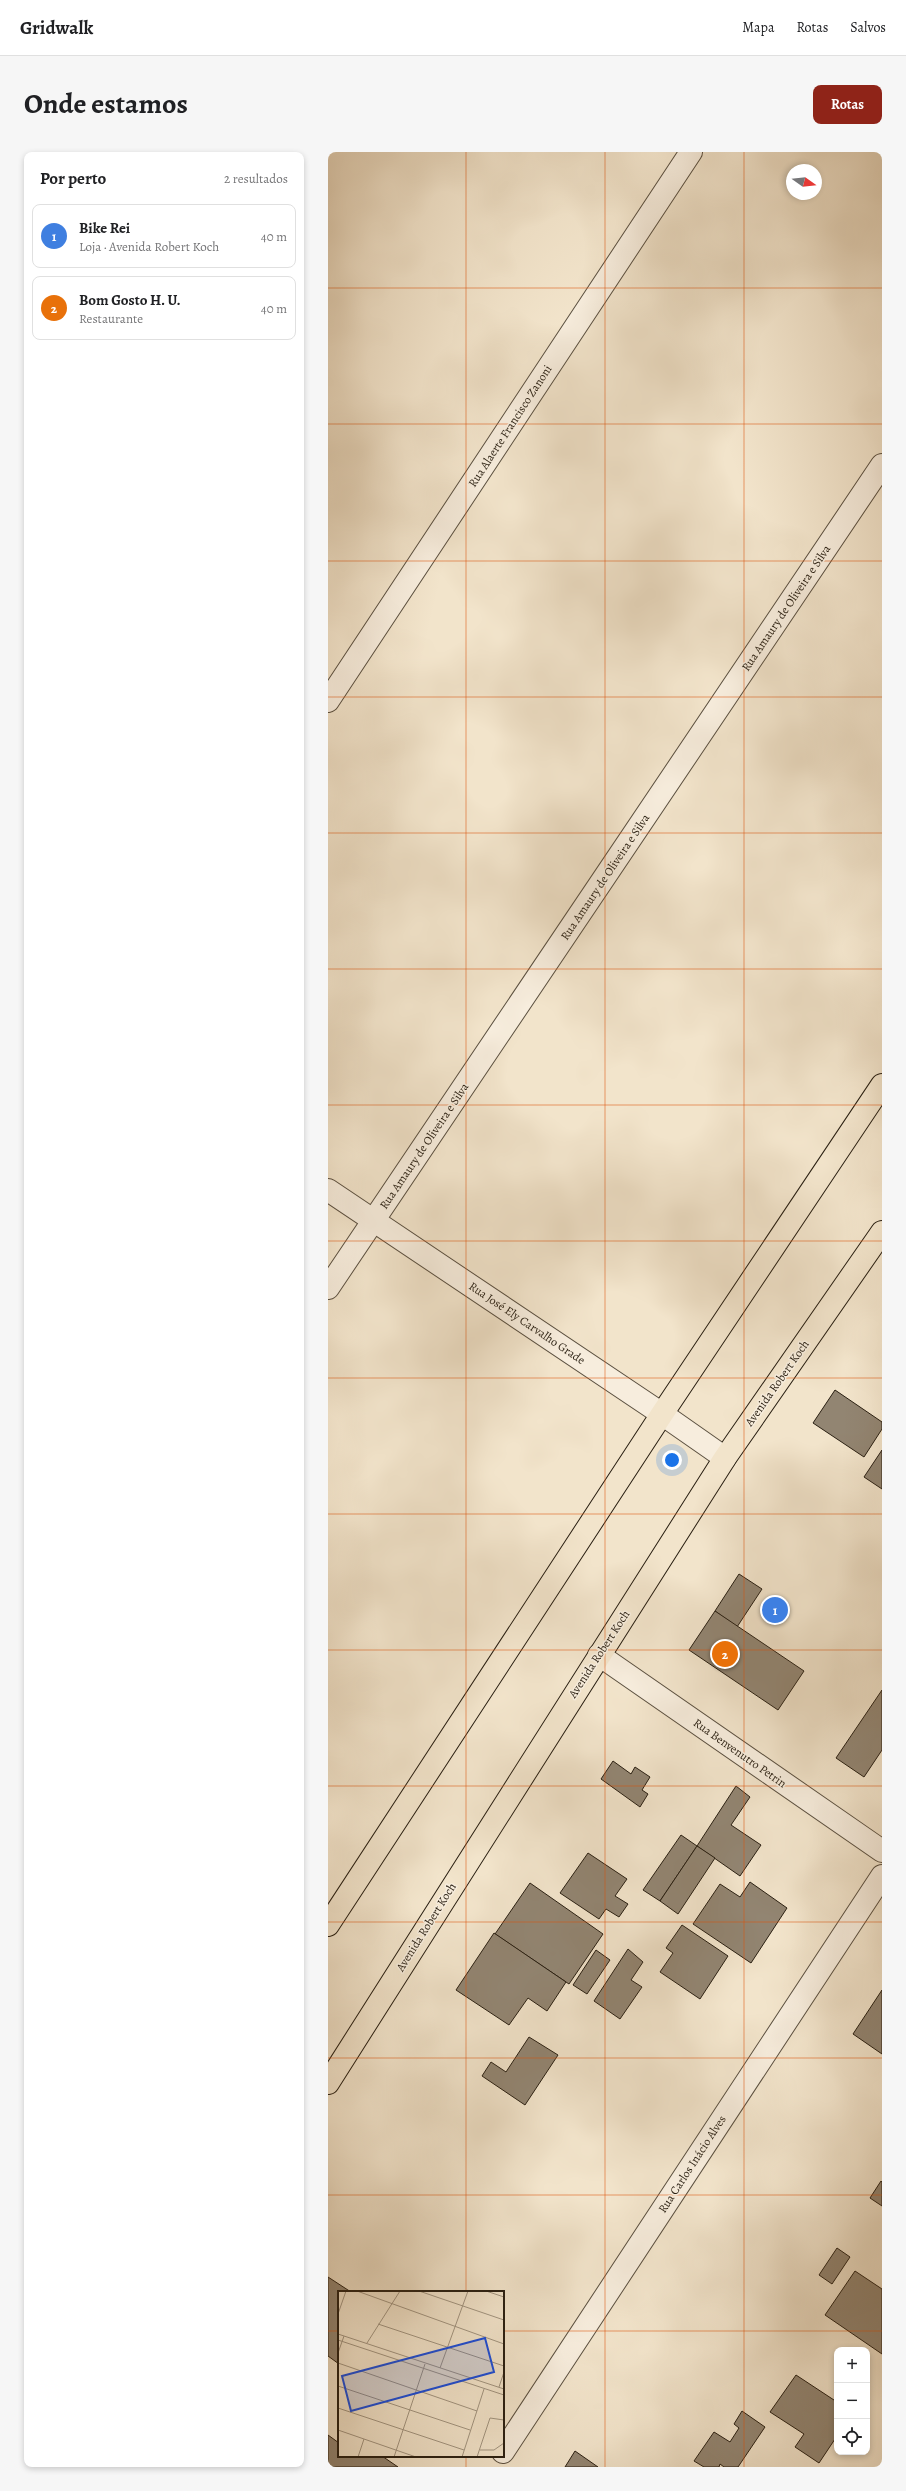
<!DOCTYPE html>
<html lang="pt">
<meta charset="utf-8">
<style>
body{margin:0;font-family:Alegreya,serif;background:#f6f6f6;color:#202124}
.controls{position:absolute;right:12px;bottom:12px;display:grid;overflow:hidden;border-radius:8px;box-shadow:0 2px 6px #0003}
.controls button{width:36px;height:36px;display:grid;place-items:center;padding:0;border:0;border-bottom:1px solid #e0e0e0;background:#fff;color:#202124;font:20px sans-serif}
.compass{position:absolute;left:458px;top:12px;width:36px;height:36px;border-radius:50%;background:#fff;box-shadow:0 2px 6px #0003;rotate:105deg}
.you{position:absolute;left:344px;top:1308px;width:14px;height:14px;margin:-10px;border:3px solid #fff;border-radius:50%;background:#1a73e8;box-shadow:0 0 0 6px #1a73e833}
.badge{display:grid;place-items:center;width:26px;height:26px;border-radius:50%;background:#8f2418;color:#fff;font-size:13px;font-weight:700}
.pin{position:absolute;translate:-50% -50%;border:2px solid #fff;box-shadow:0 1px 4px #0006}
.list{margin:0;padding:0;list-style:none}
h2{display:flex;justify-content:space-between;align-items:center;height:52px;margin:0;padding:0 16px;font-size:17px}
h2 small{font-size:13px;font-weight:400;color:#757577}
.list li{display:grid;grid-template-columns:26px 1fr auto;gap:12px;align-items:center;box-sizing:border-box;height:64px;margin:0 8px 8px;padding:0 8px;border:1px solid #e0e0e0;border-radius:8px}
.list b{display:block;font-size:15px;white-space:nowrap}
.list p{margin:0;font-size:13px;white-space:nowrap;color:#757577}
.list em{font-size:13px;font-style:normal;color:#757577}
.icon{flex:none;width:22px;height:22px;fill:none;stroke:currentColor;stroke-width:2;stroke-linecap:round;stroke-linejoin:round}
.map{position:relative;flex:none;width:554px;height:2315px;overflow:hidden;border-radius:8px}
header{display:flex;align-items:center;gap:24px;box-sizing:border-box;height:56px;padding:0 20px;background:#fff;border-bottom:1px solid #e0e0e0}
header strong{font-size:19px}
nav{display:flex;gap:22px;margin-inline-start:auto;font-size:14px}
.intro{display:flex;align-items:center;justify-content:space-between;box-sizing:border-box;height:96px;padding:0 24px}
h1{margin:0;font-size:28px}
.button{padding:10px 18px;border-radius:8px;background:#8f2418;color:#fff;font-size:14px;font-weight:700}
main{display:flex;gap:24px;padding:0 24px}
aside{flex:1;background:#fff;border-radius:8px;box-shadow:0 2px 6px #0003}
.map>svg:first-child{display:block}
.building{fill:#928572;stroke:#291f12}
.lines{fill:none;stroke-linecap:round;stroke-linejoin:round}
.street-casing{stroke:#5b5040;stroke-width:24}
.primary-casing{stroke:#291f12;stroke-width:24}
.street{stroke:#f7eddd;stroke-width:22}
.primary{stroke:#f2e4cb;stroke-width:22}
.grid{fill:none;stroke:#de560c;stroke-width:1;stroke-opacity:0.55}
.labels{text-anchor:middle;stroke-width:3;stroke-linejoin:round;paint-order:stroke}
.street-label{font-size:12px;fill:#291f12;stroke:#f7eddd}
.inset-road{fill:none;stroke:#a29581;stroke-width:1}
.view{fill:#1d4ed8;fill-opacity:0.15;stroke:#1d4ed8;stroke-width:2}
.inset-edge{fill:none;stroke:#291f12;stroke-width:2}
</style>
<header>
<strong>Gridwalk</strong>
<nav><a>Mapa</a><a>Rotas</a><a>Salvos</a></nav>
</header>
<div class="intro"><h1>Onde estamos</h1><a class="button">Rotas</a></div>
<main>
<aside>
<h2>Por perto<small>2 resultados</small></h2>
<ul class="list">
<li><span class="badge" style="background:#3f7fe0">1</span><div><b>Bike Rei</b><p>Loja · Avenida Robert Koch</p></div><em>40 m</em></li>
<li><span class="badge" style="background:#e8710a">2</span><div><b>Bom Gosto H. U.</b><p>Restaurante</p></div><em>40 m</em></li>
</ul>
</aside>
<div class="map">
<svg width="554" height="2315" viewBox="0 0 554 2315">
<rect width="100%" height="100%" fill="#f2e4cb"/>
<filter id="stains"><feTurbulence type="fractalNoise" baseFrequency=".005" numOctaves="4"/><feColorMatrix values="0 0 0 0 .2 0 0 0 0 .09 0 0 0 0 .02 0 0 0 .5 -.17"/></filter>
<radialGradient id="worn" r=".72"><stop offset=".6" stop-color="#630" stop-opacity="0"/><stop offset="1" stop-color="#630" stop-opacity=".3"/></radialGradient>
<g class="building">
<path d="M507,1238L554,1270V1277L536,1305L485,1271Z"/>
<path d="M554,1298V1337L536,1325Z"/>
<path d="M411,1422L434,1437L409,1475L387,1459Z"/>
<path d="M387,1459L476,1519L450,1558L361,1498Z"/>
<path d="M554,1538V1598L536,1625L508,1606Z"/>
<path d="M285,1609L303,1622L307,1615L322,1625L314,1638L320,1642L312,1655L273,1627Z"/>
<path d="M408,1634L422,1645L403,1673L433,1693L412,1724L369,1694Z"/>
<path d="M353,1683L369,1694L332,1749L315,1738Z"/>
<path d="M369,1694L387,1706L350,1762L332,1749Z"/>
<path d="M260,1701L299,1727L287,1744L300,1752L291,1765L278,1757L271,1767L232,1741Z"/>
<path d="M422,1730L459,1756L423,1811L365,1772L392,1732L412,1745Z"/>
<path d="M202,1731L275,1782L241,1832L167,1782Z"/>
<path d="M354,1773L400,1804L372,1847L332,1820L345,1801L338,1796Z"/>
<path d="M166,1781L238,1830L219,1859L200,1846L181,1873L128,1838Z"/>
<path d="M300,1797L315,1810L303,1828L314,1835L292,1867L266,1849Z"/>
<path d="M268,1798L282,1808L259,1842L245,1833Z"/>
<path d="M554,1838V1902L525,1882Z"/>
<path d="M201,1885L230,1903L197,1953L154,1924L163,1910L178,1920Z"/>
<path d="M553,2029L554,2030V2054L542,2046Z"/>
<path d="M509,2096L522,2105L504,2132L491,2123Z"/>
<path d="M527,2119L554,2137V2202L497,2163Z"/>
<path d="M0,2125L23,2140H11V2212L0,2204Z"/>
<path d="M468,2223L509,2250V2284L491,2311L467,2295L476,2282L442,2260Z"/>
<path d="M414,2259L437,2275L410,2315H396L392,2312L391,2315H376L366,2309L386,2280L402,2290L411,2276L406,2272Z"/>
<path d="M0,2283L11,2291V2304H54L70,2315H0Z"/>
<path d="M247,2299L270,2315H237Z"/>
</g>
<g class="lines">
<g class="street-casing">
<g id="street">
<path d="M0,549L363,0"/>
<path d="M0,1038L334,1262L397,1306"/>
<path d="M0,1136L554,313"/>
<path d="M271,1503L554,1699"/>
<path d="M175,2300L554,1724"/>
</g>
</g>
<g class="primary-casing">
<g id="primary">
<path d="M0,1773L334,1262L554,933"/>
<path d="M0,1931L397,1306L554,1080"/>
</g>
</g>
<use href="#street" class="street"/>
<use href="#primary" class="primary"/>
</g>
<path class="grid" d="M138,0V2140M277,0V2315M416,0V2315M0,136H554M0,272H554M0,409H554M0,545H554M0,681H554M0,817H554M0,953H554M0,1089H554M0,1226H554M0,1362H554M0,1498H554M0,1634H554M0,1770H554M0,1906H554M0,2043H554M0,2179H11M175,2179H554M138,2304V2315"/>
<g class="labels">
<g class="street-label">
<text transform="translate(182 274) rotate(-57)" y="4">Rua Alaerte Francisco Zanoni</text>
<text transform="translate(458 456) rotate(-56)" y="4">Rua Amaury de Oliveira e Silva</text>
<text transform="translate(277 725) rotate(-56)" y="4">Rua Amaury de Oliveira e Silva</text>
<text transform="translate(96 994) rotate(-56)" y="4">Rua Amaury de Oliveira e Silva</text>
<text transform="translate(199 1171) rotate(34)" y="4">Rua José Ely Carvalho Grade</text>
<text transform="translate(449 1231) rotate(-55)" y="4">Avenida Robert Koch</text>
<text transform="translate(271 1502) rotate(-57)" y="4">Avenida Robert Koch</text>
<text transform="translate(412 1601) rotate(35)" y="4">Rua Benvenutro Petrin</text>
<text transform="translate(98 1775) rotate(-58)" y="4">Avenida Robert Koch</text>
<text transform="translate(364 2012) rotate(-57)" y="4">Rua Carlos Inácio Alves</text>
</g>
</g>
<g transform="translate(10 2139)">
<rect width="166" height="166" fill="#f2e4cb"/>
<path class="inset-road" d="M19,0L166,53M81,0L166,29M148,0L166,6M0,23L8,0M40,33L166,75M0,43L166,98M0,49L166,104M29,52L62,0M0,62L6,45M0,72L139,120M102,77L130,0M0,95L132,139M161,96L166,81M0,117L126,159M0,139L78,166M142,159H156L166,152M20,166L26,148M56,166L87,73M124,166L146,98M139,166L152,127L166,129"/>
<path class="view" d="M147,47L156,81L13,120L4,85Z"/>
<rect width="166" height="166" class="inset-edge"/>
</g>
<rect width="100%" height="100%" filter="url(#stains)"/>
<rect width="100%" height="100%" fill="url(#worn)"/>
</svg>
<div class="controls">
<button>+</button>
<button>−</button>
<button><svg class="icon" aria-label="locate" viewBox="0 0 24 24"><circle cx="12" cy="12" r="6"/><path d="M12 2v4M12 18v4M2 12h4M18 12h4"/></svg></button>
</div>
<svg class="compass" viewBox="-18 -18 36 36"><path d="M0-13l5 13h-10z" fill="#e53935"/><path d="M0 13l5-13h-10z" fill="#757577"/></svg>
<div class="you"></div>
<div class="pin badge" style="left:447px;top:1458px;background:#3f7fe0">1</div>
<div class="pin badge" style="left:397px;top:1502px;background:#e8710a">2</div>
</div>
</main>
